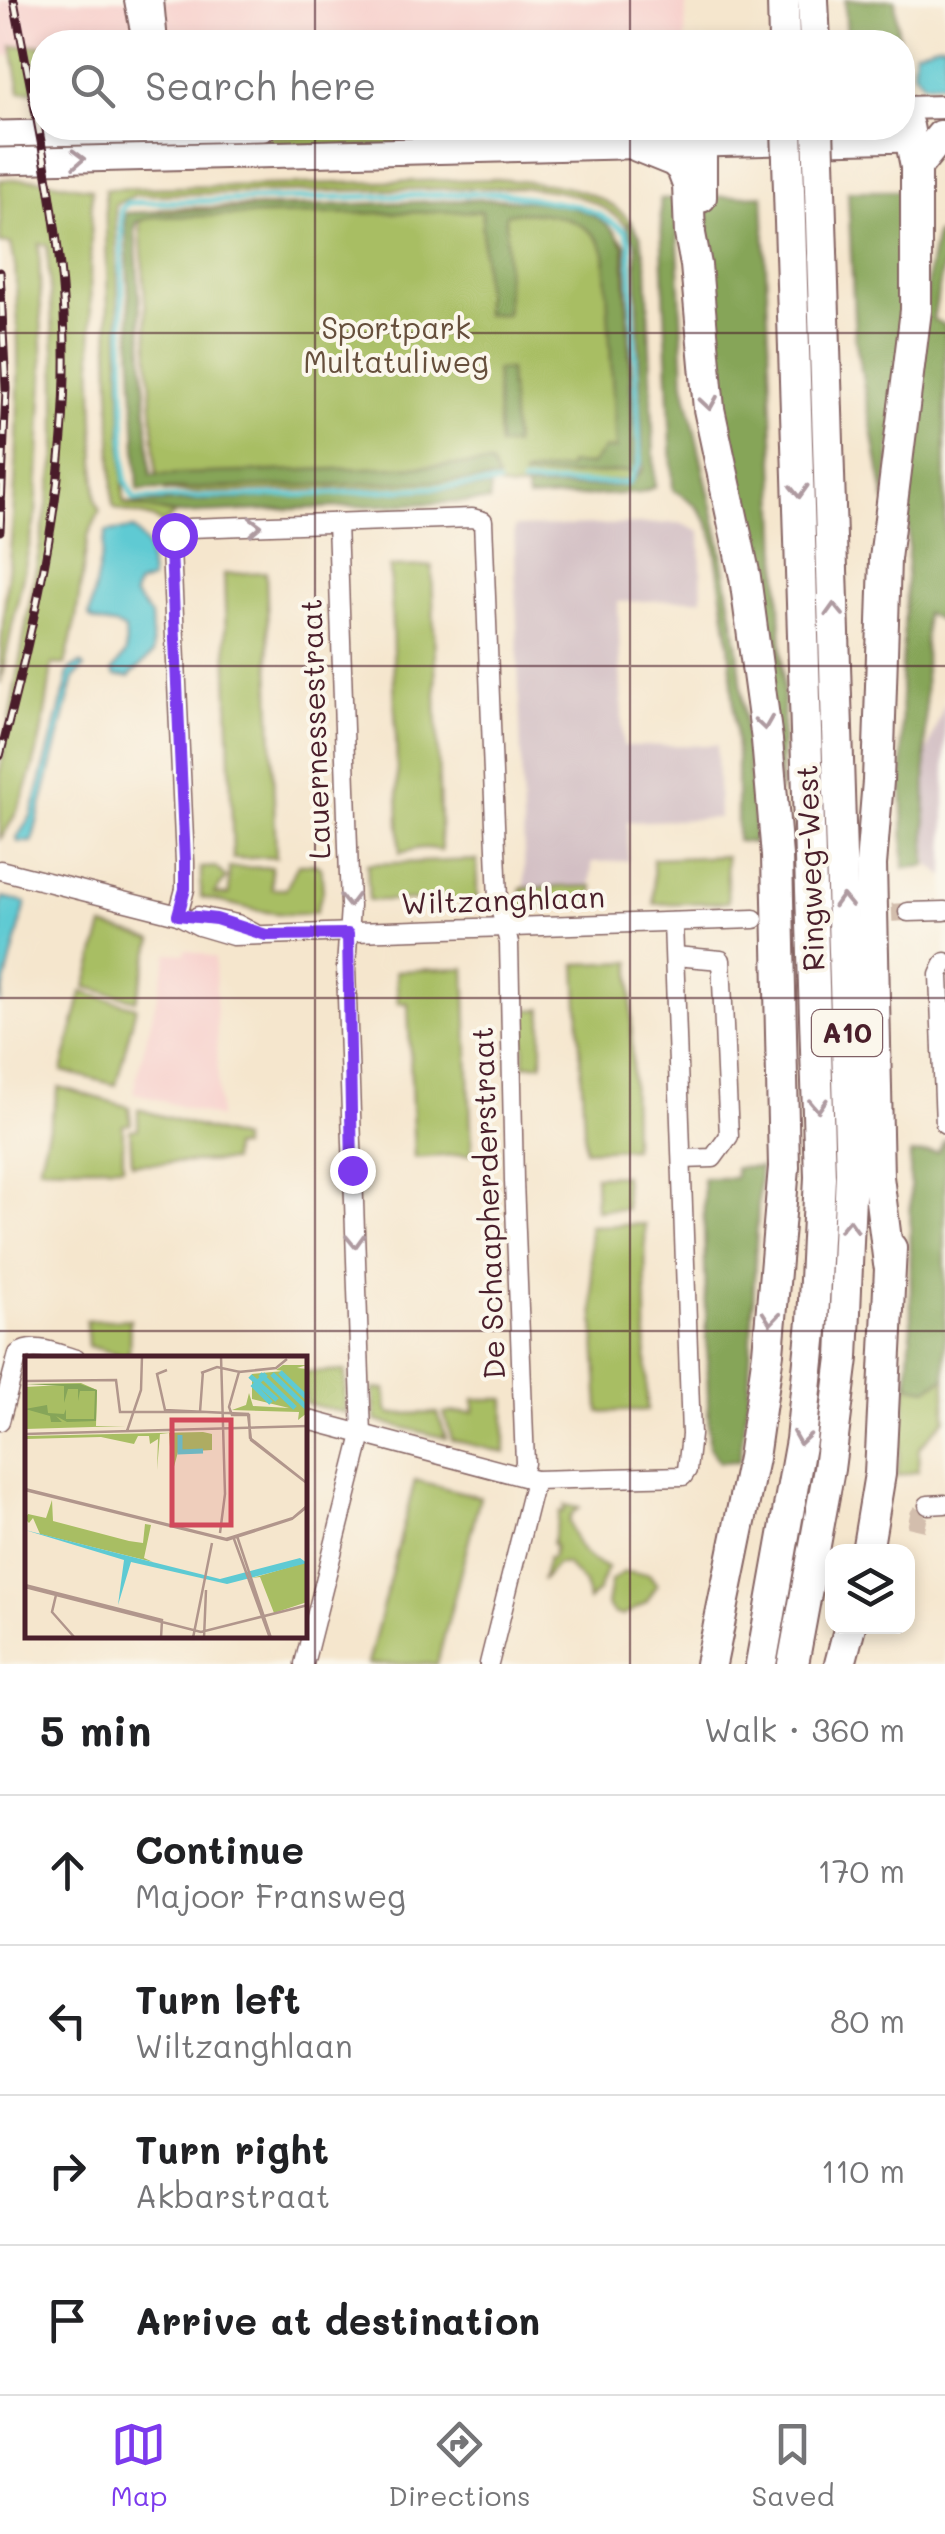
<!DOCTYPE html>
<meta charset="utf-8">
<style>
body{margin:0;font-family:Mali,sans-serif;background:#f2f2f2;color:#202124}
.controls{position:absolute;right:30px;bottom:30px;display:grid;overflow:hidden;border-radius:20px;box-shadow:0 5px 15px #0003}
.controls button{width:90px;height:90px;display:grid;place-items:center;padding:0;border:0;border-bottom:2px solid #e0e0e0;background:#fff;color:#202124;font:50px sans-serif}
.stop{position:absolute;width:30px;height:30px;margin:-22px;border:8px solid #7c3aed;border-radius:50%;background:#fff}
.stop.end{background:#7c3aed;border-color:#fff;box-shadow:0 2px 10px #0008}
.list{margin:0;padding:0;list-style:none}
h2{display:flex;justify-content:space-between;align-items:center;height:130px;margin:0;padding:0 40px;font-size:42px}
h2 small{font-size:32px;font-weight:400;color:#757577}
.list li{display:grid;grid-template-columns:65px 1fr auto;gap:30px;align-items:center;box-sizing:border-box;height:150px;padding:0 40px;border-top:2px solid #e0e0e0}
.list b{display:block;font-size:38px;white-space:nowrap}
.list p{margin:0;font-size:32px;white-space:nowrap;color:#757577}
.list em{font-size:32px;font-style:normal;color:#757577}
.icon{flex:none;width:55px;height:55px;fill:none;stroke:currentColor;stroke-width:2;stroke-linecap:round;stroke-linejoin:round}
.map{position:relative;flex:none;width:945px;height:1664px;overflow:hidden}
.search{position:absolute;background:#fff;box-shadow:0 5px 15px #0003;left:30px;right:30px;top:30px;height:110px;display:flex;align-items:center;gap:25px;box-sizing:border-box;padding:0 35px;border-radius:40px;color:#757577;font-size:38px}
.sheet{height:730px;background:#fff}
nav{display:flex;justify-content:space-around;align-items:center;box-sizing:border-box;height:140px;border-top:2px solid #e0e0e0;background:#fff;font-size:28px;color:#757577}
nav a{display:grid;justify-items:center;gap:5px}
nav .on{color:#7c3aed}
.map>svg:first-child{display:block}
.built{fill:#f7d0cc}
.industrial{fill:#d2bec3}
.green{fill:#a8be63;stroke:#796e47;stroke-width:2.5}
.forest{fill:#86a559;stroke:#686242;stroke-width:2.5}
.water{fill:#5ecad3;stroke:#54747f;stroke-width:2.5}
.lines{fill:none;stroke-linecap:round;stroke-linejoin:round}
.stream{stroke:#5ecad3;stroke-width:5}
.minor-tunnel{stroke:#d3bead;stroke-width:18;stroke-dasharray:18 9;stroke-linecap:butt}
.minor-casing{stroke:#866564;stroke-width:21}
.tertiary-casing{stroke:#866564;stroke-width:24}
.secondary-casing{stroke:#866564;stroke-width:26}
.primary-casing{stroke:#866564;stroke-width:29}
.motorway-casing{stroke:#866564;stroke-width:34}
.minor{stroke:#fff;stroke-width:18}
.tertiary{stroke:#fff;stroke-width:20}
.secondary{stroke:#fff;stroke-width:22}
.primary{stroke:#fff;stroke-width:25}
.motorway{stroke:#fff;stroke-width:30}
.rail-casing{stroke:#4a1f2b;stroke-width:9}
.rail{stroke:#fbf7ec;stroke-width:5;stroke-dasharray:15;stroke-linecap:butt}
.motorway-bridge-casing{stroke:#866564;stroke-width:34;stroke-linecap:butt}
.motorway-bridge{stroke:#fff;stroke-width:30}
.oneway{stroke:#ae9aa0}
.route{stroke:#7c3aed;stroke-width:12}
.grid{fill:none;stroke:#4a1f2b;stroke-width:2.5;stroke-opacity:0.55}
.labels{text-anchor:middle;stroke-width:8;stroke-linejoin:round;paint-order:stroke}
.shield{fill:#fbf7ec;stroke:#7f6065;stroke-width:2.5}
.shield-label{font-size:28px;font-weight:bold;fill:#4a1f2b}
.park-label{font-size:30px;fill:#664f3c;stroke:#fbf7ec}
.street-label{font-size:30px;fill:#4a1f2b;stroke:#fbf7ec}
.inset-river{fill:none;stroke:#5ecad3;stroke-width:5}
.inset-road{fill:none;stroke:#b1968c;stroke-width:2.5}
.view{fill:#d1495b;fill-opacity:0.15;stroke:#d1495b;stroke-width:5}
.inset-edge{fill:none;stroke:#4a1f2b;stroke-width:5}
</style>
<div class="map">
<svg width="945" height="1664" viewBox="0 0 945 1664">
<rect width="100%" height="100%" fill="#fbf7ec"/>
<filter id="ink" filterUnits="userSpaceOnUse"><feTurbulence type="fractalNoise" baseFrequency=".01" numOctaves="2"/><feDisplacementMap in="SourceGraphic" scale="20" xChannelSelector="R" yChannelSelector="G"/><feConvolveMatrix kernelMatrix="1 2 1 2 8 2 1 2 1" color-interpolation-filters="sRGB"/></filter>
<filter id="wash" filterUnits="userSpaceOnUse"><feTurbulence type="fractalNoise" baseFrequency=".0048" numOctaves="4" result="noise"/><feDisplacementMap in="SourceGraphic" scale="40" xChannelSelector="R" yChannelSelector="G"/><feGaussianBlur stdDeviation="2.25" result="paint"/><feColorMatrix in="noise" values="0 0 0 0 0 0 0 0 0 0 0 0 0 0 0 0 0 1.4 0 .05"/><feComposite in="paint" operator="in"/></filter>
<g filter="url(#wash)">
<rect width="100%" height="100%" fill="#f5e6cd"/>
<g class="built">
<path d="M0,0H686L685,42H42V55L0,56Z"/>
<path d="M185,949L215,958L219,1118L133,1092L168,953L184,954Z"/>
</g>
<g class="industrial">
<path d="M680,523L700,532L702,599L618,602L623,746L717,745L719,818L627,822L628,861L592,862L591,888L525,889L514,527Z"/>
<path d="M945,702V877L928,864L925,757Z"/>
</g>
<g class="green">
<path d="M42,45V90L20,92L12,46Z"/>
<path d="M562,128H689L690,137L504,142L503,131Z"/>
<path d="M473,130L474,144L212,151L211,138Z"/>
<path d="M36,179L92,189L90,276L96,500L100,511L88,536L76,618L65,665L52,664C46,717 33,797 0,839V772L56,455V378L47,245L39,244L43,377L36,514L0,684C0,628 9,573 13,517C19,432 20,349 15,264L11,244L0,243V180Z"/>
<path d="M496,179C542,183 597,184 630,221L627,226C600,197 559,189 521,187L135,195L115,205L124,503L175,514L163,524L152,518L116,509L113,505L105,189Z"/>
<path d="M453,203C471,203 490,202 509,204C535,206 612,223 626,245L631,367L640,468L633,480L510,489L496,485L195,493L165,491L157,486L140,222L144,214L165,208Z"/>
<path d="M432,566L441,851C427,845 414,849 400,853L390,567Z"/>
<path d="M266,572L276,857L233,859L224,574Z"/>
<path d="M726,856L728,902L654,904L653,859Z"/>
<path d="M477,860V897L473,901L369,900L367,864Z"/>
<path d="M298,864H315L321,868L323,890L316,912C278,920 237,905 201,897V868L216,867L226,878L214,894L229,895V868L271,867L272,889H286Z"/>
<path d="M593,886V906L522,908L521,888Z"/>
<path d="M103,926L153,940L136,1000L86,987Z"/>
<path d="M631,962L633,1148L585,1150L576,964Z"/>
<path d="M465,968L472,1154L414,1158L408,1003H398L396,971Z"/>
<path d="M82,992L136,1007L116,1085L62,1071Z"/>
<path d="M542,1009V1064L524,1065V1010Z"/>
<path d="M59,1087L129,1107L131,1124L123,1125V1166L39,1167Z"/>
<path d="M138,1109L241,1139V1147H232L231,1161L132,1164L130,1130L138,1129Z"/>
<path d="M624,1175L626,1209L596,1210L595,1176Z"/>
<path d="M645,1224L647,1410L599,1412L589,1226Z"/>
<path d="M130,1319L129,1357L88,1346L86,1321Z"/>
<path d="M345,1371V1413L305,1403V1372Z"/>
<path d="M908,1374L911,1386L927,1388L945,1378V1419L919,1448L918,1471L897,1476Z"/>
<path d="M373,1389H385L387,1410L392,1414L438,1413L446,1438L376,1421Z"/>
<path d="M474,1399H505V1453L452,1440L444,1413L474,1412Z"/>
<path d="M415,1480L480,1497L437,1664H368Z"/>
<path d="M565,1505L580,1508L572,1513L569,1521C575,1543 584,1561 607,1567L598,1591L588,1601L585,1584L566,1564H557L542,1581L548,1558H552L555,1545L552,1544L560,1511L564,1512Z"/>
<path d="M624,1572L649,1574L657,1585L647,1602L623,1616L613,1613L607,1605L611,1581Z"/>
</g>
<g class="forest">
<path d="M845,0H895L899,42H847Z"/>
<path d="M848,191H901L903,333L885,502L855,337Z"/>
<path d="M763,195L784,702L780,793L708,309L707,197Z"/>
<path d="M676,198L684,383L720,542L738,649L755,830L753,843L737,841V753L729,643L714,540C708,516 695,501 673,490L660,199Z"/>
<path d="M492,199C536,201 604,200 624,247L635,471L523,478L524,474L568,468L569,464L591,465L604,449H616L605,254C595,218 540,208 506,214L507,314L485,315L482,211L152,217L137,222L135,230L151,475L491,464L498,480L138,490L125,213Z"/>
<path d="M630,221L640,235L647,268L655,487L640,493L528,499L525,488L628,486L643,469L636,244L627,226Z"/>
<path d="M936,234H945V257L933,319L945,325V623L925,613L926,866L904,868L901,681L909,533L904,495L929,269Z"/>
<path d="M496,370H509L514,445L499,446Z"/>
<path d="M491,487L489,501L175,514L124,504Z"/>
<path d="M945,1139V1378L927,1389L910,1386L908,1374L911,1328L910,1154L938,1152Z"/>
<path d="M760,1167L748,1399L739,1461L719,1462L709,1447L703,1178H735V1168Z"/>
</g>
<g class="water">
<path d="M938,44H945V83H923L913,70L915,51Z"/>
<path d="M134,529L148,548L151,580L137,585L134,595L151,616L153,654L129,677L115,676L112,671L126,653L125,630C115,621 99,627 89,617L106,532Z"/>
<path d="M81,664L84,668L74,678L32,842H18L17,838L31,816L66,686C67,672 67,669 81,664Z"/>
<path d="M3,897L26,903L0,1003V909Z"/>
</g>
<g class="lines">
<path class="stream" d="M498,484L305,495L134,499L125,480L121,210L127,203L501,193L578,206L598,214L626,231L630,243L640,463L629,482L621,483L522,484"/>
</g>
</g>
<g filter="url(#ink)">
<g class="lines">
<g class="minor-tunnel">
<path d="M865,914L908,912"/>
<path d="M916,1529L919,1515L928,1505"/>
</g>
<g class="minor-casing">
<g id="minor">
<path d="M0,870L178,915L199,926L233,936L754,919"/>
<path d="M908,912L945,911"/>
<path d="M178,915L185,889V862L171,549L174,535L189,528L472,518L483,521L498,900L509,943L514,1181L525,1463L521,1476"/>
<path d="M198,916L237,924L254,933"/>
<path d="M675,956L721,960L729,1136L713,1158L682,1159"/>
<path d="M945,962L939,975L945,1124"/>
<path d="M305,1419L535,1480L683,1476L687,1470L691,1435L673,922"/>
<path d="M0,1421L18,1354C34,1342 58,1354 76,1359"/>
<path d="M928,1505L945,1504"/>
<path d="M304,1664L362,1435L346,968L350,906L337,522"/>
<path d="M489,1664L535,1480"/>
</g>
</g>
<g class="tertiary-casing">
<g id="tertiary">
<path d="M135,0L143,42"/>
<path d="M153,0L157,42"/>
</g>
</g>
<g class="secondary-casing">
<path id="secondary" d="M902,108L945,107"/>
</g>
<g class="primary-casing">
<g id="primary">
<path d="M0,134L263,128"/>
<path d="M0,161L911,139"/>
</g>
</g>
<g class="motorway-casing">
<g id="motorway">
<path d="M783,0L784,42"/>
<path d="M813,0L815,42"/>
<path d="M637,146L674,161L682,169L688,185L690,234L696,265L709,409L745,577L767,740L777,856L784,1167L768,1353L753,1458L711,1664"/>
<path d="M916,167L941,136"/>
<path d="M701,197V150L711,128"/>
<path d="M889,1264L878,1177L871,865L878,781L885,559L916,310V167L908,126L902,119"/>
<path d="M867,1552L880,1474L891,1248"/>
<path d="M761,1664L801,1440L813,1321L820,1177L791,253"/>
<path d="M793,1664L829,1469L843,1358L851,1173L822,252"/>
<path d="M840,1664L850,1626"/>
</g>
</g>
<use href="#minor" class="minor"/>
<use href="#tertiary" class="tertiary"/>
<use href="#secondary" class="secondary"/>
<use href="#primary" class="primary"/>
<use href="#motorway" class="motorway"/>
<g class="rail-casing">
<g id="rail">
<path d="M0,272L6,389L0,531"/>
<path d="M0,756C38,608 72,469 64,315C58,209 33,104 14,0"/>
</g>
</g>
<use href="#rail" class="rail"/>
<g class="motorway-bridge-casing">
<g id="motorway-bridge">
<path d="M787,128L791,253"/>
<path d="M818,128L822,252"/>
</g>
</g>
<use href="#motorway-bridge" class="motorway-bridge"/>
</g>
<defs><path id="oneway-chevron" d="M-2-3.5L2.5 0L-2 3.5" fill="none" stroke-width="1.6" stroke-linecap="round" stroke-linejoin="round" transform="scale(2.5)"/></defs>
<g class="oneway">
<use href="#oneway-chevron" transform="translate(78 159) rotate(-2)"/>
<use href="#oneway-chevron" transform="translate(709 403) rotate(81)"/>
<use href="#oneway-chevron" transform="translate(799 491) rotate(88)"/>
<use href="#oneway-chevron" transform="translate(255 526) rotate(-2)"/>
<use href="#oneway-chevron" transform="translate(834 610) rotate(-92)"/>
<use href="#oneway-chevron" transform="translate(764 723) rotate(82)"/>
<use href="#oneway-chevron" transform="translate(349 900) rotate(89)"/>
<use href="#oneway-chevron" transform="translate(843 901) rotate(-92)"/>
<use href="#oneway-chevron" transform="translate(818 1105) rotate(88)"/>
<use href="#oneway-chevron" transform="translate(849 1226) rotate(-88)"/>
<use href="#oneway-chevron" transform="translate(355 1241) rotate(88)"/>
<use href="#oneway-chevron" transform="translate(771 1318) rotate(95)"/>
<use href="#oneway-chevron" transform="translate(801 1438) rotate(98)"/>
</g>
</g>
<g class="lines" filter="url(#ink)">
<path class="route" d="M174,535L171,550L185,862V889L178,915L216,919L266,935L348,934L352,1170"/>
</g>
<path class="grid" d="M315,0V42M630,0V42M315,128V1664M630,128V1664M0,333H945M0,666H945M0,998H945M0,1331H945"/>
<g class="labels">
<rect class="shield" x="812" y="1010" width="70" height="46" rx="8"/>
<g class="shield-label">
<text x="847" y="1043">A10</text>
</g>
<g class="park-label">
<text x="396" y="339">Sportpark<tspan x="396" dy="34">Multatuliweg</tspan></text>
</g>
<g class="street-label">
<text transform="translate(316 729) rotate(-92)" y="10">Lauernessestraat</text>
<text transform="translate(811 868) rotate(-92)" y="10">Ringweg-West</text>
<text transform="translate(503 901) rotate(-2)" y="10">Wiltzanghlaan</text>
<text transform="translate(489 1203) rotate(-92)" y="10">De Schaapherderstraat</text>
</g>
</g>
<g transform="translate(25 1356)">
<rect width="282" height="282" fill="#f5e6cd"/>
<path d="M258,9H282L272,12L283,13L282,57L273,64L274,56L207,54L221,49L224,37L228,50L264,52L227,43V18L258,15L251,14ZM56,27L72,34L71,70H101L0,73V31L55,28H0ZM178,76L187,78V94L153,96L147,118L144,77L135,78L132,114L133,83L125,88L124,80H113L109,88L76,81L0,83V80ZM27,144L28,165L104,185L118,187L120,168L126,169L119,202L128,206L15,178L8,162L4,167L0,163L3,158L21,162ZM282,206V246L249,257L235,221L227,222Z" fill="#a8be63"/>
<path d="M0,28H55L72,34L71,65L42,66L31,60L37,66H26L25,60L0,53L22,49L23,57L39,58L41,53V63H69L70,35H55L53,45V33H43L39,47V30Z" fill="#86a559"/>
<path d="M0,174L195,223L275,202L282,207L202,228L106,206L93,249L99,204Z" fill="#5ecad3"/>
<path class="inset-river" d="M255,16L283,43M235,18L270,52M241,18L229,30L246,47M247,18L283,53M225,20L252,44M155,79V96L178,95"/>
<path class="inset-road" d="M262,3L251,12L214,16L204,51L207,59H224L225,82L283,128M142,14L132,18L140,54L223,58L226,84L283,128M176,17L192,11L215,16M0,25L91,24L95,56H175L178,15M102,75L116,34L117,0M0,78L283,70M0,133L201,183L268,162L283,149M0,134L202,184L267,163L283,150M195,177L200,138L196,0M212,180L246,282M209,183L245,282M0,229L137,264L136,282M0,231L176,276L283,249M31,239L27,256L50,282M168,282L187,187M179,282L181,234"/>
<path class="view" d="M147,64H206V169H147Z"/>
<rect width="282" height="282" class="inset-edge"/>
</g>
</svg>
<div class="controls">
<button><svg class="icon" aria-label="layers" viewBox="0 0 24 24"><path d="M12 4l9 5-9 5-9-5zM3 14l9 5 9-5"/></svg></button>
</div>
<div class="stop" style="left:174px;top:535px"></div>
<div class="stop end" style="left:352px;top:1170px"></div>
<div class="search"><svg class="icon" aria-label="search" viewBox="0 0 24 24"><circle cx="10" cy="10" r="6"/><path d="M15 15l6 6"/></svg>Search here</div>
</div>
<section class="sheet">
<h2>5 min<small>Walk · 360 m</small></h2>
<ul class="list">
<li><svg class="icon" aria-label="ahead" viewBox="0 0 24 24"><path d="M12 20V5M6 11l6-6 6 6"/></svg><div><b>Continue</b><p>Majoor Fransweg</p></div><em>170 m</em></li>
<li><svg class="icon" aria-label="left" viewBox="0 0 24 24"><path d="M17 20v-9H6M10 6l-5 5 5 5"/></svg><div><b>Turn left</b><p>Wiltzanghlaan</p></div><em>80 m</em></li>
<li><svg class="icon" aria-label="right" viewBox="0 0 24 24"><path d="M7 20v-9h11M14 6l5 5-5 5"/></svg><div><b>Turn right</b><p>Akbarstraat</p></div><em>110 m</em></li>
<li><svg class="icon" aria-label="arrive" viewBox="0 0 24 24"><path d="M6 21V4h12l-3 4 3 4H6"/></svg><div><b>Arrive at destination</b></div></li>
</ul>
</section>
<nav>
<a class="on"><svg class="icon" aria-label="map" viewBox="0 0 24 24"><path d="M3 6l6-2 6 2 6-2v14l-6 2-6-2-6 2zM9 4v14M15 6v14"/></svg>Map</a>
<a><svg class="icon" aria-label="directions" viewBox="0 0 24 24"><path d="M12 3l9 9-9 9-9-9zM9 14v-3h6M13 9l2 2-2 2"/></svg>Directions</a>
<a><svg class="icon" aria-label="saved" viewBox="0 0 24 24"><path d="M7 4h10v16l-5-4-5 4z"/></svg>Saved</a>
</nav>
